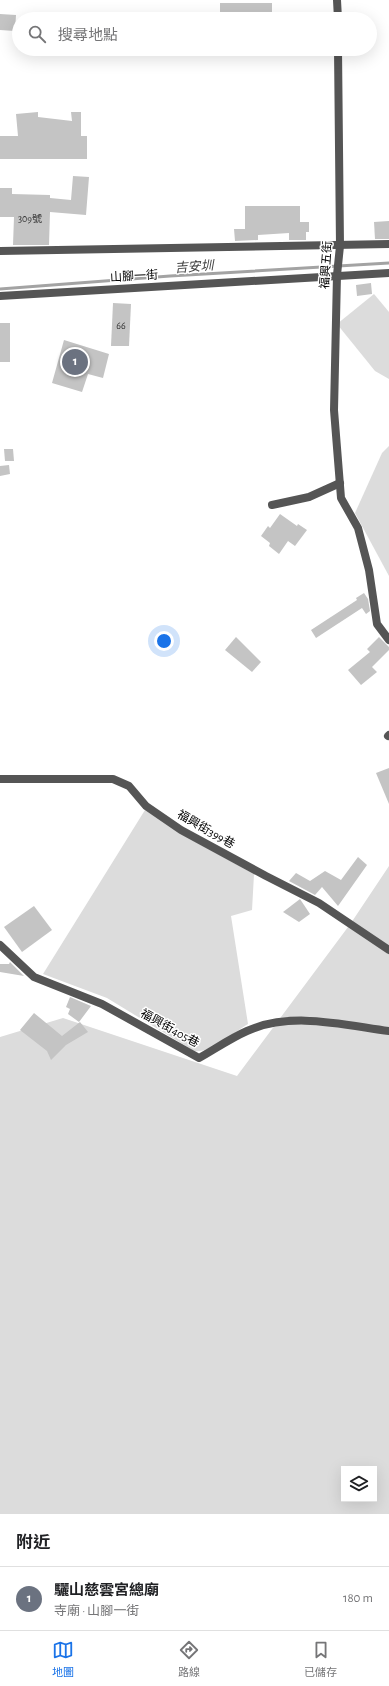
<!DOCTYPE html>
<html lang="zh-TW">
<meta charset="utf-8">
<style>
body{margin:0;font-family:"Alegreya Sans","Noto Sans TC",sans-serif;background:#f2f2f2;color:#202124}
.controls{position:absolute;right:12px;bottom:12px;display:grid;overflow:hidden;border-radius:0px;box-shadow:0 4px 16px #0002}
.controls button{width:36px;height:36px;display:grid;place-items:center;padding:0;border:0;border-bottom:1px solid #e0e0e0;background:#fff;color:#202124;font:20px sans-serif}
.you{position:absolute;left:164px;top:641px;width:14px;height:14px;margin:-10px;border:3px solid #fff;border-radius:50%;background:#1a73e8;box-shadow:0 0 0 6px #1a73e833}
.badge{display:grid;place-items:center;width:26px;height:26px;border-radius:50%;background:#1a73e8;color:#fff;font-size:13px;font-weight:700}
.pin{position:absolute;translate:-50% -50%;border:2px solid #fff;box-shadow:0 1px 4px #0006}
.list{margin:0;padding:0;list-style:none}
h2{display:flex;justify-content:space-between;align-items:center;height:52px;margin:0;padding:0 16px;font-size:17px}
h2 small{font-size:13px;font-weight:400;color:#757577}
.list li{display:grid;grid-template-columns:26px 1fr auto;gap:12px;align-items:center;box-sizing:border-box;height:64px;padding:0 16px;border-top:1px solid #e0e0e0}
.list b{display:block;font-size:15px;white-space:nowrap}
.list p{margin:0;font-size:13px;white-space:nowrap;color:#757577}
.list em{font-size:13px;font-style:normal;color:#757577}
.icon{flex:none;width:22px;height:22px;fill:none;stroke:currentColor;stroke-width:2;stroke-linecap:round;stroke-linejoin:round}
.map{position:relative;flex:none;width:389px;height:1514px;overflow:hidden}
.search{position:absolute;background:#fff;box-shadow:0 4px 16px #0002;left:12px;right:12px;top:12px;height:44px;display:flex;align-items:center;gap:10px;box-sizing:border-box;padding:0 14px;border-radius:22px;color:#757577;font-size:15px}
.sheet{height:116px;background:#fff}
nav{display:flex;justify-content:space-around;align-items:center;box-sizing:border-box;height:56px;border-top:1px solid #e0e0e0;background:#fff;font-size:11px;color:#757577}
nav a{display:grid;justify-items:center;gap:2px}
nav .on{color:#1a73e8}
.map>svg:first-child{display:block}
.green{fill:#dcdcdc;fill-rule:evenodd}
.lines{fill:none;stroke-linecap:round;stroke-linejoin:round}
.stream{stroke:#a3a3a3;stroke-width:3}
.building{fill:#c4c4c4}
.minor{stroke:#555;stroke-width:8}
.tertiary{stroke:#555;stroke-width:8}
.labels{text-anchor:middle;stroke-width:3;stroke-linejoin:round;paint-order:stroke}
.number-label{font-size:10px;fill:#313131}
.street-label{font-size:12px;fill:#000;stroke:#fff}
.water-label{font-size:13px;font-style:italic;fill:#444;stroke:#fff}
</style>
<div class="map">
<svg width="389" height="1514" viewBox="0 0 389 1514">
<rect width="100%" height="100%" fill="#fff"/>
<g class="green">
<path d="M374,294L389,312V379L375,371L337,324Z"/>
<path d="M389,446V576L355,513L382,453Z"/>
<path d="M145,810L194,841L254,874L252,910L231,916L248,1024C235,1032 208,1054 194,1051L107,998L43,974Z"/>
<path d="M389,866V1514H0V1037L63,1018L237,1076L351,923ZM344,1469H374V1499H344Z"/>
</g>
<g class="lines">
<path class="stream" d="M0,289L170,276L389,263"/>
</g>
<g class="building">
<rect x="220" y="3" width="52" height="16"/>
<path d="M0,14L16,15L15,31L0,30Z"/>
<path d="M38,112V117L72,121L71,112H81V136H87V159H0V136H18L16,114Z"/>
<path d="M73,176L89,177L86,215L50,212L49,245H13L14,217H0V188H12V194L50,195V198L71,200Z"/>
<path d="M245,206H300V222H309V232H306V240H289V233L258,235V240L235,241L234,229H245Z"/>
<path d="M389,221V239H375L374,222Z"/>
<path d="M371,283L372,294L357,296L356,285Z"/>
<path d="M113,303L131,304L129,346H111Z"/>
<rect x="0" y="323" width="10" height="39"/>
<path d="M64,340L109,354L103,378L88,374L82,392L52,383Z"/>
<path d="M4,449H13L14,461H5Z"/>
<path d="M9,465L10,474L0,476V466Z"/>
<path d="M280,514L297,526L298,524L307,530L295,546L288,541L279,554L269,546L270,543L261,536L268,526L270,528Z"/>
<path d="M364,593L368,599L370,611L366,614L362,608L316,638L311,630L357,600L356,598Z"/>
<path d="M236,637L261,662L252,672L225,650Z"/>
<path d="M379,637L389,647V650L372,667L377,672L361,685L348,670L370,652L367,649Z"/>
<path d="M389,768V804L376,773Z"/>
<path d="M358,857L367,865L338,906L322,887L315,895L289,881L296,873L310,881L325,871L341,880Z"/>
<path d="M300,899L310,914L299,922L283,912Z"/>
<path d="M34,906L52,930L22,952L4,927Z"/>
<path d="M10,962L24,976L0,972V964H9Z"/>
<path d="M70,997L91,1006L79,1022L68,1014L70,1009L66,1007Z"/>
<path d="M34,1013L62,1036L80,1022L88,1032L66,1045L51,1060L47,1051L20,1030Z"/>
</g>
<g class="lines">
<g class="minor">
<path d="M337,0L338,19"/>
<path d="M338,49L340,246L337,275L334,410L341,498L358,528L369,570L377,624L389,640"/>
<path d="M0,251L389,244"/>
<path d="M272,505L309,497L340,483"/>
<path d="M388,736L389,735"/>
<path d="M0,779H113L129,786L146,806L181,830L266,876L319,903L389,950"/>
<path d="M0,945L34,977L102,1004L199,1058C215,1049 231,1038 247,1031C291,1011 344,1025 389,1031"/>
</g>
<path class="tertiary" d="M0,296L389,273"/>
</g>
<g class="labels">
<g class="number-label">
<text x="30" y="222">309號</text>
<text x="121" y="329">66</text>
</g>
<g class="street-label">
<text transform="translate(326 265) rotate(-86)" y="4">福興五街</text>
<text transform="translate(134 276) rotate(-3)" y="4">山腳一街</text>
<text transform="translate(206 829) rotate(30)" y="4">福興街399巷</text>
<text transform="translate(170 1028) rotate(29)" y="4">福興街405巷</text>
</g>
<g class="water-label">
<text transform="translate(194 266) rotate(-4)" y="5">吉安圳</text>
</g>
</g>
</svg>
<div class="controls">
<button><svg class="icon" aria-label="layers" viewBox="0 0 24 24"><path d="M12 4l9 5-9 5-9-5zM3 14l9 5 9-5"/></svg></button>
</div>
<div class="you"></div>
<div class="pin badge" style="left:75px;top:362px;background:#6b7280">1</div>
<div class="search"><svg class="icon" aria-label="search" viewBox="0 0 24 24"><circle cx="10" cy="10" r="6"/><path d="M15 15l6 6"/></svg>搜尋地點</div>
</div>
<section class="sheet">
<h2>附近<small></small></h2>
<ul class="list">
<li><span class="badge" style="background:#6b7280">1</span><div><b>驪山慈雲宮總廟</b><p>寺廟 · 山腳一街</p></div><em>180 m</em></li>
</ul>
</section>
<nav>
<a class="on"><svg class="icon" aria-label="map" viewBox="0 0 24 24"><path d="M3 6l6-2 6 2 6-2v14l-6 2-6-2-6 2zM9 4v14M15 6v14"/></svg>地圖</a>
<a><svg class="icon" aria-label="directions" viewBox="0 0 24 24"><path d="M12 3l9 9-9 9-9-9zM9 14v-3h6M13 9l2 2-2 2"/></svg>路線</a>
<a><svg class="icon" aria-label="saved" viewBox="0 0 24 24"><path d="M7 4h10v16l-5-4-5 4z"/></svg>已儲存</a>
</nav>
